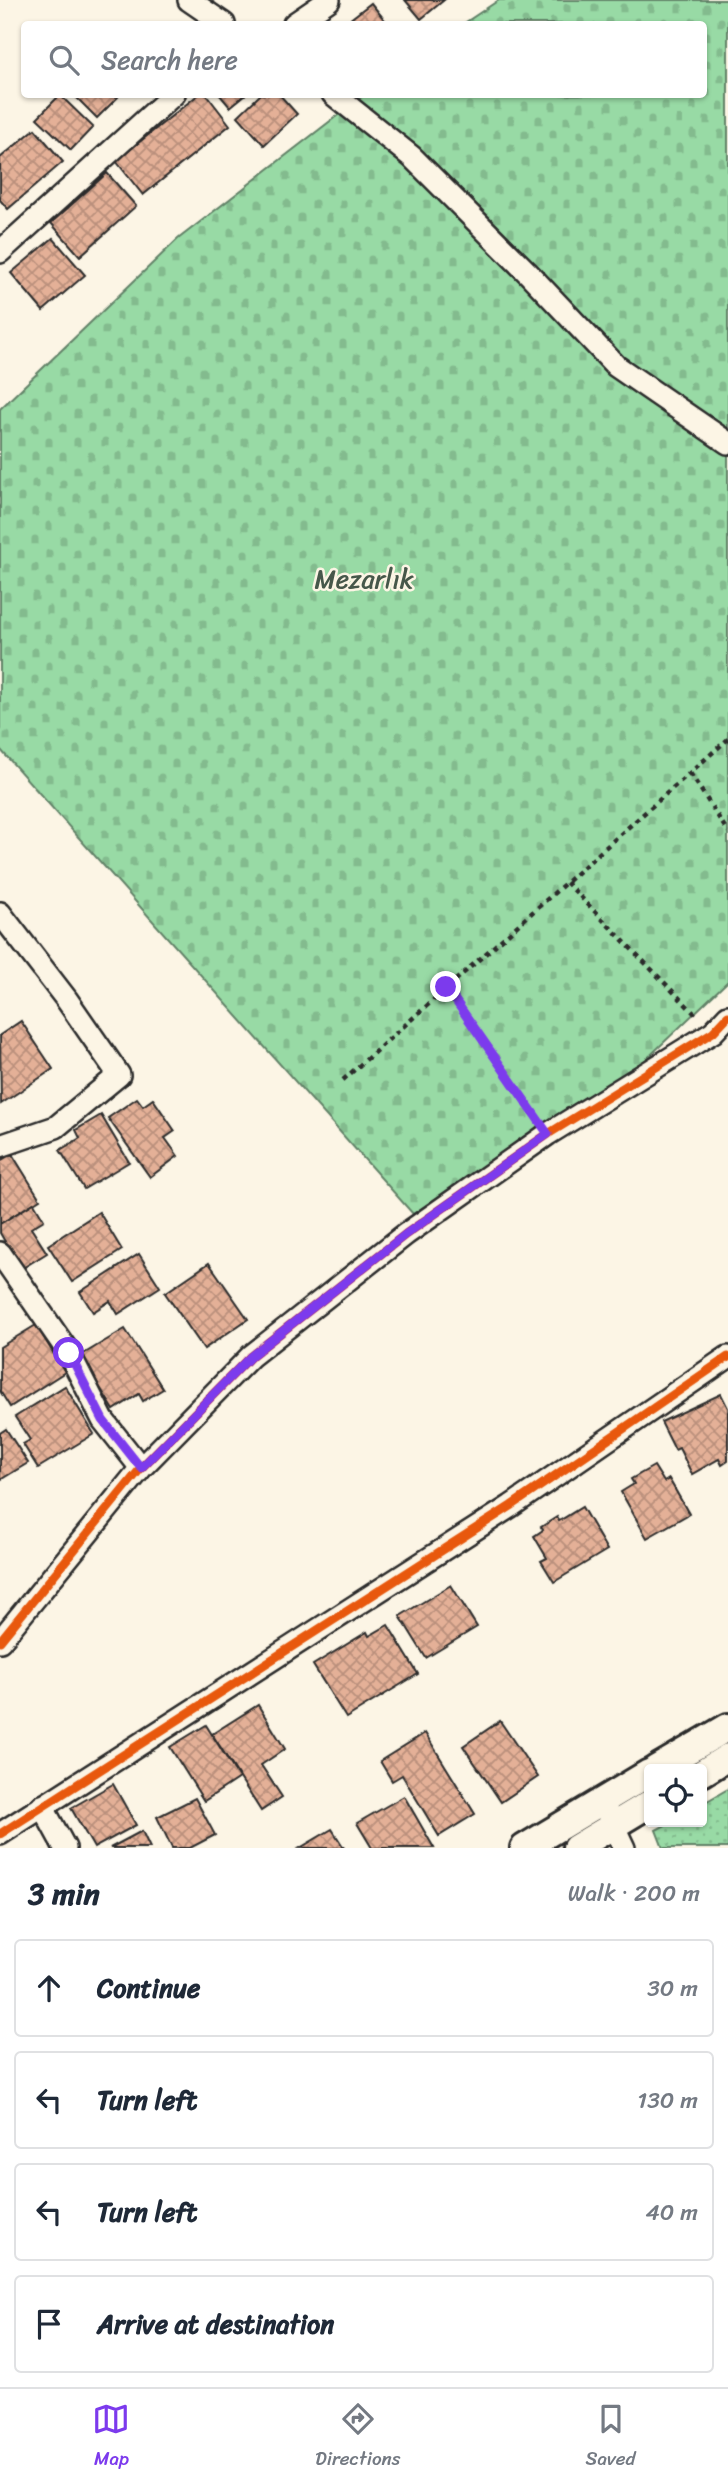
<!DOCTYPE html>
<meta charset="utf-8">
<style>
body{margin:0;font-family:Sriracha,sans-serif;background:#f2f2f3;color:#1f2937}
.controls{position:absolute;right:21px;bottom:21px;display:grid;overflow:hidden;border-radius:7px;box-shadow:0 2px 5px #0004}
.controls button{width:63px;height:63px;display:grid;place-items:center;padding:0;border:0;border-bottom:2px solid #e0e1e3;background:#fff;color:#1f2937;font:35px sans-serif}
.stop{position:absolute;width:21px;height:21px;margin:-16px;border:5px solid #7c3aed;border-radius:50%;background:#fff}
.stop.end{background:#7c3aed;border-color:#fff;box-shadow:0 2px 7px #0008}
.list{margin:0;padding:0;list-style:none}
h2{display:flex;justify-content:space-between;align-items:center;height:91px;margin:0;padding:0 28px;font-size:30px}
h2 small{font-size:23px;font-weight:400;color:#747a83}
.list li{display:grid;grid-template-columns:46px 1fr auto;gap:21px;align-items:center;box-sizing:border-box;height:98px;margin:0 14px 14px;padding:0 14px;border:2px solid #e0e1e3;border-radius:7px}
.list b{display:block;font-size:26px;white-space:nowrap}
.list em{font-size:23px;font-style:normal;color:#747a83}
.icon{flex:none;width:38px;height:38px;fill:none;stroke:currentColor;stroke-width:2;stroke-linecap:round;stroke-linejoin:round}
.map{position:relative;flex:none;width:728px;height:1848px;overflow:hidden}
.search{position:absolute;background:#fff;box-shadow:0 2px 5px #0004;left:21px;right:21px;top:21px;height:77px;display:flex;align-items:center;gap:18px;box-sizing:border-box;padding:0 24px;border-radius:7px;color:#747a83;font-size:26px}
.sheet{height:539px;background:#fff}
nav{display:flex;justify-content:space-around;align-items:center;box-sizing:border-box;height:98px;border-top:2px solid #e0e1e3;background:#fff;font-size:19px;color:#747a83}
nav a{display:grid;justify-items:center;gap:4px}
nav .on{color:#7c3aed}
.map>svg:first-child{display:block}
.cemetery{fill:url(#cemetery-stones);stroke:#628268;stroke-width:2}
.park{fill:url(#park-dots);stroke:#628268;stroke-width:2}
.building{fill:url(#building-cross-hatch);stroke:#2b2b2b;stroke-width:2}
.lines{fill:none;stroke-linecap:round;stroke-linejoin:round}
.minor-casing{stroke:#2b2b2b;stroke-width:26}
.tertiary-casing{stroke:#2b2b2b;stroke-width:32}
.path{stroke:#2b2b2b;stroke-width:4.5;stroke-dasharray:5 5;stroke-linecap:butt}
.minor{stroke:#fcf5e5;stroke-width:21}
.tertiary{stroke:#fcf5e5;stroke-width:26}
.cycleway-casing{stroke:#fcf5e5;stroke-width:13}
.cycleway{stroke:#e8590c;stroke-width:9}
.route{stroke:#7c3aed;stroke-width:9}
.labels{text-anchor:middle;stroke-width:5;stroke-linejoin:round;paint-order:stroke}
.park-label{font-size:26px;fill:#46574a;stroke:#fcf5e5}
</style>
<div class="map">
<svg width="728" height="1848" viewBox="0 0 728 1848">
<defs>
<pattern id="cemetery-stones" width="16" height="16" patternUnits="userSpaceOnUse" patternTransform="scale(1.75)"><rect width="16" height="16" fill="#98daa5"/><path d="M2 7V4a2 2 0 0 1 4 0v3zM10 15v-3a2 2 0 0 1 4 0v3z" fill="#83bb8e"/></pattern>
<pattern id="park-dots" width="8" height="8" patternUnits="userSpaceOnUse" patternTransform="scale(1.75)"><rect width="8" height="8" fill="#98daa5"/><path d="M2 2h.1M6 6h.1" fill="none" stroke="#83bb8e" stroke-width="1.8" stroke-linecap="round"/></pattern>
<pattern id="building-cross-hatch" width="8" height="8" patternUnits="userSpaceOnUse" patternTransform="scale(1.75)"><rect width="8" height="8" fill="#e4b097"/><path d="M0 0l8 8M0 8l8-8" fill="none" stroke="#b98f7b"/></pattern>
</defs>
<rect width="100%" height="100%" fill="#fcf5e5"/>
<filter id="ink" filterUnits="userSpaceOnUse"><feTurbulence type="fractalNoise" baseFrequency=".0143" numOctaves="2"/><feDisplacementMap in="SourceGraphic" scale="14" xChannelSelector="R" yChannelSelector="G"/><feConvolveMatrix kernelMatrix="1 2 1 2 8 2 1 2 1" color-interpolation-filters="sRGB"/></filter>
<g filter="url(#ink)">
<path class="cemetery" d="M499,0H728V981L636,1069L413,1214L0,749V409L178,239L364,95L704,94V24H463Z"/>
<path class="park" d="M728,1789V1848H663L656,1830L671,1822H702V1804Z"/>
<g class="building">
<path d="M405,0H444L421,19Z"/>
<path d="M371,3L388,24H344Z"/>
<path d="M73,94H115L118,97L97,118Z"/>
<path d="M199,94H206L230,125L143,195L116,161Z"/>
<path d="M219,94H246L230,107Z"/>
<path d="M261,94H279L297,114L264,145L238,116Z"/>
<path d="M60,95L93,127L71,150L37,118Z"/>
<path d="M35,129L63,162L8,209L0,200V158Z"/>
<path d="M107,173L136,206L80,256L51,223Z"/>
<path d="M53,238L85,275L43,311L11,273Z"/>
<path d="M21,1021L53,1069L1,1104L0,1035Z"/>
<path d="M137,1098L143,1106L153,1099L175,1131L165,1138L178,1156L150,1177L108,1118Z"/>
<path d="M101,1115L129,1162L84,1189L60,1150L80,1138L76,1130Z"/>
<path d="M12,1154L40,1199L0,1224V1161Z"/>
<path d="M34,1203L44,1220L31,1228L47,1253L21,1269L0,1233V1224Z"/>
<path d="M99,1212L122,1250L72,1282L48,1245Z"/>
<path d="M139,1254L160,1287L118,1314L110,1301L93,1312L80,1292Z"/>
<path d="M209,1263L248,1319L204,1349L165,1293Z"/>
<path d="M36,1325L65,1372L10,1407L0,1391V1347Z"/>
<path d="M125,1329L163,1389L143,1401L139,1394L114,1410L80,1356Z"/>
<path d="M65,1386L94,1434L38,1468L23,1444L30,1440L15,1417Z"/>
<path d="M721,1394L728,1408V1461L722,1465L719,1459L692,1474L679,1448L675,1450L661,1422Z"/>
<path d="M6,1429L28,1463L0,1480V1433Z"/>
<path d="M654,1466L664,1482L669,1479L689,1514L647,1538L621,1492L634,1484L631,1479Z"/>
<path d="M582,1507L607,1550L554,1582L541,1561L547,1558L534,1536L543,1530L541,1527L557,1517L559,1521Z"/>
<path d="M451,1585L477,1627L426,1658L400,1616Z"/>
<path d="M388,1625L418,1674L346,1718L313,1665L367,1632L369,1636Z"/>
<path d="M258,1705L285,1749L261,1765L282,1797L261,1811L212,1734Z"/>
<path d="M500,1721L538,1777L501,1802L463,1746Z"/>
<path d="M206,1725L239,1778L204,1801L170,1747Z"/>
<path d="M425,1733L475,1814L439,1836L402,1775L392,1781L380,1761Z"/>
<path d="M113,1784L136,1825L94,1848L71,1808Z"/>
<path d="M404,1796L434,1848H372L357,1823Z"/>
<path d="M195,1798L215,1835L190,1848H172L157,1817Z"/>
<path d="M332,1829L344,1848H300Z"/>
<path d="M142,1831L150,1848H110Z"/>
</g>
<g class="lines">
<g class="minor-casing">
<g id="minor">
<path d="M189,0L224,24"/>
<path d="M294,24L329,0"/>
<path d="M333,94L412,157L529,274L616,366L728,443"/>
<path d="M0,252L174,94"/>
<path d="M0,913L67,1000L119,1075L56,1127L0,1146"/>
<path d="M0,1253L69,1353L103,1420L141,1468"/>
<path d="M0,1641L141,1468L251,1356L406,1234L548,1134L713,1032L728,1016"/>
<path d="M602,1801L624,1848"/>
<path d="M42,1806L65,1848"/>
<path d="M0,1834L511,1506L728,1357"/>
</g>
</g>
<g class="tertiary-casing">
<g id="tertiary">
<path d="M656,1769L728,1727"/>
<path d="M702,1773L728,1757"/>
<path d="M524,1848L649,1773"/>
<path d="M576,1848L649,1804"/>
</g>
</g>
<g class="path">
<path d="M690,773L728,832"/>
<path d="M566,882L698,1017"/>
<path d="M446,987L535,1116"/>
<path d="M343,1080L728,739"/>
</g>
<use href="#minor" class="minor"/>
<use href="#tertiary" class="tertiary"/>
<g class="cycleway-casing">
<g id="cycleway">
<path d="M0,1641L141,1468L251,1356L406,1234L548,1134L713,1032L728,1016"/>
<path d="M0,1834L511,1506L728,1357"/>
</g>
</g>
<use href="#cycleway" class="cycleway"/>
</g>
</g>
<g class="lines" filter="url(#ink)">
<path class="route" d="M69,1353L103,1420L141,1468L251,1356L406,1234L548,1134L446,987"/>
</g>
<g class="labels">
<g class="park-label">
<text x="364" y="588">Mezarlık</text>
</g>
</g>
</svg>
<div class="controls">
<button><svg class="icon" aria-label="locate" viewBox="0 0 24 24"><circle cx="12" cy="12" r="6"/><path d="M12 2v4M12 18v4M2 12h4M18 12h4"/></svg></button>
</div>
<div class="stop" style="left:69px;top:1353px"></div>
<div class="stop end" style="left:446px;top:987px"></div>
<div class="search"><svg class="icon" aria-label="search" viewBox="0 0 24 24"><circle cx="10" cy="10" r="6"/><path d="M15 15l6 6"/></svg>Search here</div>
</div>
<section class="sheet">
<h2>3 min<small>Walk · 200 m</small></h2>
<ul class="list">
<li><svg class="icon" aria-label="ahead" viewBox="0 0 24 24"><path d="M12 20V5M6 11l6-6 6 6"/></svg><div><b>Continue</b></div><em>30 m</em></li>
<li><svg class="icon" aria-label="left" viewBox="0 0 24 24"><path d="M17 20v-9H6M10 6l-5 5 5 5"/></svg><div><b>Turn left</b></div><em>130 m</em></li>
<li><svg class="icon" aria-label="left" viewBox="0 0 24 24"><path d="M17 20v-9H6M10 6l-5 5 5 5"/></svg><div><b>Turn left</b></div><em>40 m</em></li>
<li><svg class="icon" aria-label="arrive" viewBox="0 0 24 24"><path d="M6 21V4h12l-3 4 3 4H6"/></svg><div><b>Arrive at destination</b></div></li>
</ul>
</section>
<nav>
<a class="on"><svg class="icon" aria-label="map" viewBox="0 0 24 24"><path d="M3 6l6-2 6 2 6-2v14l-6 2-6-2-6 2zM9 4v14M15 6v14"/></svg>Map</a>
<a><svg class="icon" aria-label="directions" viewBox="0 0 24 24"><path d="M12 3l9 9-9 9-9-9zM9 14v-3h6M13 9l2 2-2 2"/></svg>Directions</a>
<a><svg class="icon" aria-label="saved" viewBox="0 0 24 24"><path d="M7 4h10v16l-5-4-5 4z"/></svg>Saved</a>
</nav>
